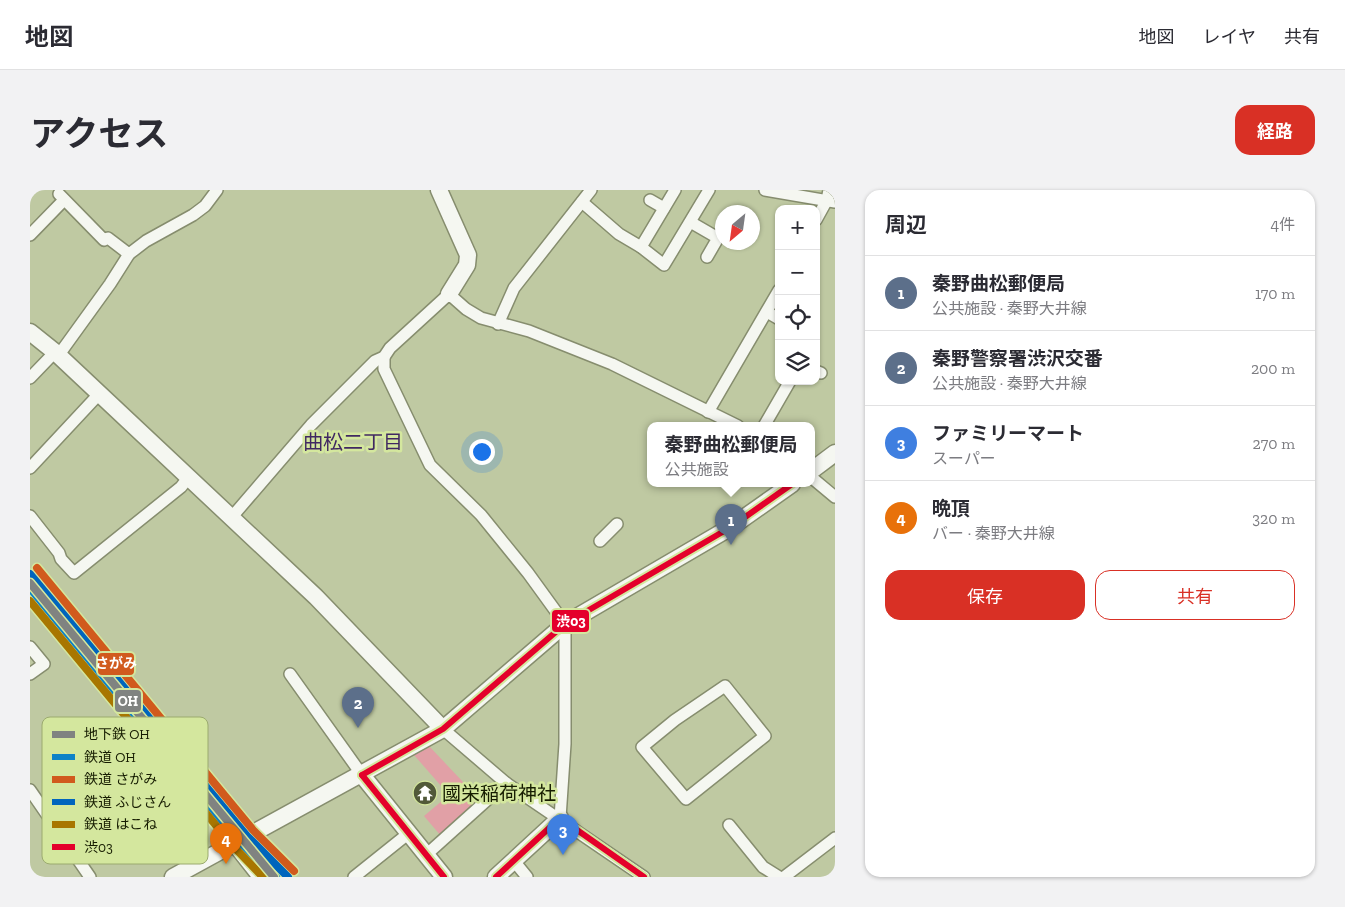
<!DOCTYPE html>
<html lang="ja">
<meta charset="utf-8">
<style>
body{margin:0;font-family:"Zilla Slab","Noto Sans JP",serif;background:#f2f2f3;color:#2b2b33}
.controls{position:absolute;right:15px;top:15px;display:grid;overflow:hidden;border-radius:10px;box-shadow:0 1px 4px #0004}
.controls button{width:45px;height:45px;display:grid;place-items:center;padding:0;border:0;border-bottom:1px solid #e1e1e2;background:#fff;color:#2b2b33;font:25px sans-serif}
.compass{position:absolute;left:685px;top:15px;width:45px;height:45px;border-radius:50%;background:#fff;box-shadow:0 1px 4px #0004;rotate:209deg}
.you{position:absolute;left:451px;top:261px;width:18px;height:18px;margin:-12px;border:4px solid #fff;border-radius:50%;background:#1a73e8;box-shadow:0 0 0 8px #1a73e833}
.badge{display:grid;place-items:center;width:32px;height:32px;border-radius:50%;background:#d93025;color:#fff;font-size:16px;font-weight:700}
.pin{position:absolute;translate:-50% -41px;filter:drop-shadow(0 1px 2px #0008)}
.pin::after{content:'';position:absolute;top:26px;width:18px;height:15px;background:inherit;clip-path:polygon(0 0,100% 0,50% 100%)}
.popup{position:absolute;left:617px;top:232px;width:168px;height:65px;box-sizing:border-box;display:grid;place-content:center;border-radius:10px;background:#fff;filter:drop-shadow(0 1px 4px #0005);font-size:16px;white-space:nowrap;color:#7c7c81}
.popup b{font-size:19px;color:#2b2b33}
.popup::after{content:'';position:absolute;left:50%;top:100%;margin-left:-10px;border:10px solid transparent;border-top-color:#fff}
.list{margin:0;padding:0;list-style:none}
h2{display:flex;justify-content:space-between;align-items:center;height:65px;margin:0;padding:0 20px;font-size:21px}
h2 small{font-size:16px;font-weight:400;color:#7c7c81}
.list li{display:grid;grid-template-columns:32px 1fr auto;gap:15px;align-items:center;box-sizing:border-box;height:75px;padding:0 20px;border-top:1px solid #e1e1e2}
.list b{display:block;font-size:19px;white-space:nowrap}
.list p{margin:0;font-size:16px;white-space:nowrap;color:#7c7c81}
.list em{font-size:16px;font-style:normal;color:#7c7c81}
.actions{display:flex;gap:10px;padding:15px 20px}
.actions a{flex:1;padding:11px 0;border:1px solid #d93025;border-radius:15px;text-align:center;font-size:18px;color:#d93025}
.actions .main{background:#d93025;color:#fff}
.icon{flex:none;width:28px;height:28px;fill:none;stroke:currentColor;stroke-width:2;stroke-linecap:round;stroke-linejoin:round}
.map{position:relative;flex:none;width:805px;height:687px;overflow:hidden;border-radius:15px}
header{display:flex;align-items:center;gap:30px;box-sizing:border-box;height:70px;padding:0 25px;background:#fff;border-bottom:1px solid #e1e1e2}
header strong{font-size:24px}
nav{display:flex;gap:28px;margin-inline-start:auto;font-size:18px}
.intro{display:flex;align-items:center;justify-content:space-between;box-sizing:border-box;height:120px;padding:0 30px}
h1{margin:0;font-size:35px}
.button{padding:12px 22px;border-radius:15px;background:#d93025;color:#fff;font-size:18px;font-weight:700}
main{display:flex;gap:30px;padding:0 30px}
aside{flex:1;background:#fff;border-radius:15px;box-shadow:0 1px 4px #0004}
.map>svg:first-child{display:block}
.green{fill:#e1a0a6}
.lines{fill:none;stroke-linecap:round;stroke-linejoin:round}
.street-casing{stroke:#868d6e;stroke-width:14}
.secondary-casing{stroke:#868d6e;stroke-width:19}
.street{stroke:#f5f7f1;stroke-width:11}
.secondary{stroke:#f5f7f1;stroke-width:16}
.bus-1-casing{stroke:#d4e79e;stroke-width:10}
.bus-1{stroke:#e4002b;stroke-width:6}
.rail-1-casing{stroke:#d4e79e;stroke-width:11}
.rail-2-casing{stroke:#d4e79e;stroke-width:11}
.rail-3-casing{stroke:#d4e79e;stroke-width:11}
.rail-4-casing{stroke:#d4e79e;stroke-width:11}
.rail-1{stroke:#0d82c7;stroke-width:8}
.rail-2{stroke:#d15a1d;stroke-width:8}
.rail-3{stroke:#0065bd;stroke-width:8}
.rail-4{stroke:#a87600;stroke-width:8}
.metro-1-casing{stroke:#d4e79e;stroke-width:11}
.metro-1{stroke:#808381;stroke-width:8}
.labels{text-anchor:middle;stroke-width:5;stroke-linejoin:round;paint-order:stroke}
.poi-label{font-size:19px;fill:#161c01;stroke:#d4e79e;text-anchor:start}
.neighbourhood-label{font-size:20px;fill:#402862;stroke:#d4e79e}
.key{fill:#d4e79e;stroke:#9baa6f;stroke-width:1}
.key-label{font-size:14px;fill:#161c01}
.line-badge{stroke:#d4e79e;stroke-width:2}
.badge-label{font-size:14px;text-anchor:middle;font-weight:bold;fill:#fff}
</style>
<header>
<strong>地図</strong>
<nav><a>地図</a><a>レイヤ</a><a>共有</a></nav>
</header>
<div class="intro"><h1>アクセス</h1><a class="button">経路</a></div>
<main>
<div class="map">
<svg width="805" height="687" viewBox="0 0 805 687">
<rect width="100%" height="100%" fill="#bfc9a2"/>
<path class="green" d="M399,556L450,610L411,646L394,626L419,605L384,565Z"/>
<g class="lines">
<g class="street-casing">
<g id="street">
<path d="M735,0L805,12"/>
<path d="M29,4L74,50L78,48L99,64"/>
<path d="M620,10L634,18"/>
<path d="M552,12L589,44L611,57L645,0"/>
<path d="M786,30L797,10L799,0"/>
<path d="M662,33L688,48L677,67"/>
<path d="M0,45L34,10"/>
<path d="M611,57L634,75L679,0"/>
<path d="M737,122L749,129"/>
<path d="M468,134L484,98L561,0"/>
<path d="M28,166L80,94L99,64L116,51L163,25L175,16L187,0"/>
<path d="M354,167V179L400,275L451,325L498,383L535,434V554L530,628"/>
<path d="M786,181L791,183"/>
<path d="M0,188L25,162"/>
<path d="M678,222L749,100"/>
<path d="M734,236L760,191"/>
<path d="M0,278L70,203"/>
<path d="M781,287L805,307"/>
<path d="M0,326L29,363L31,369L44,383L151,297L158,288"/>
<path d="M201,328L281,235L345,171L354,167L360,158L419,104L436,119L451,128L499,141L582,174L708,236"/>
<path d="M570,351L587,334"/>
<path d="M0,457L14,474L0,484"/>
<path d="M260,484L332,585"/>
<path d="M695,496L735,546L656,609L612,557L645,530Z"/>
<path d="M413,539L476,593L614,687"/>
<path d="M0,600L60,687"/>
<path d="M699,635L733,677L749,687"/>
<path d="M202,654L228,687"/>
<path d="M396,665L476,593"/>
<path d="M484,671L497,687"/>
<path d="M324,687L379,643"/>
<path d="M754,687L805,648"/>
</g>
</g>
<g class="secondary-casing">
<g id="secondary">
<path d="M409,0L438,65L437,75L419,104"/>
<path d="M0,142L25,162L286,407L413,539"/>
<path d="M781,281L805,263"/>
<path d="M332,585L414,687"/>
<path d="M143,687L413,539L535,434L701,337L762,294"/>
<path d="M466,687L530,628"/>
</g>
</g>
<use href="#street" class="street"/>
<use href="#secondary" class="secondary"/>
<g class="bus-1-casing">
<g id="bus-1">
<path d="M332,585L413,539L535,434L701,337L762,294"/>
<path d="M332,585L414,687"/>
<path d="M530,628L614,687"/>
<path d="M466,687L530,628"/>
</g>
</g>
<use href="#bus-1" class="bus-1"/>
<g class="rail-1-casing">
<path id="rail-1" d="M0,398L210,652L246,687"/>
</g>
<g class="rail-2-casing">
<path id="rail-2" d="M7,378L223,640L264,681"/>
</g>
<g class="rail-3-casing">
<path id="rail-3" d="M0,384L217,646L258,687"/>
</g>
<g class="rail-4-casing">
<path id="rail-4" d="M0,411L204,657L233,687"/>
</g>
<use href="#rail-1" class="rail-1"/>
<use href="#rail-2" class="rail-2"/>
<use href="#rail-3" class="rail-3"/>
<use href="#rail-4" class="rail-4"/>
<g class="metro-1-casing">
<path id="metro-1" d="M0,393L244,687"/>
</g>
<use href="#metro-1" class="metro-1"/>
</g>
<defs>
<g id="temple-disc" transform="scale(1.25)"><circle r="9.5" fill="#515939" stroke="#d4e79e"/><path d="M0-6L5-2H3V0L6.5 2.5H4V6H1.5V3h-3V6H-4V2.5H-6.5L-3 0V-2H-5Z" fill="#fff"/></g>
</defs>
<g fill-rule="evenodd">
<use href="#temple-disc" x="395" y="603"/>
</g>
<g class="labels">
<g class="poi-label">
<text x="412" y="610">國栄稲荷神社</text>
</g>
<g class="neighbourhood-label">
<text x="323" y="259">曲松二丁目</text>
</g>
</g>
<rect x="12" y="527" width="166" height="147" rx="8" class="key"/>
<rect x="22" y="541" width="23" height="7" fill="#808381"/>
<rect x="22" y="564" width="23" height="6" fill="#0d82c7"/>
<rect x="22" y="586" width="23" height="7" fill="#d15a1d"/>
<rect x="22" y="609" width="23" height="6" fill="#0065bd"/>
<rect x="22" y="631" width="23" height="7" fill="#a87600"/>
<rect x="22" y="654" width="23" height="6" fill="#e4002b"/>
<g class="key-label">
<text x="54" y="549">地下鉄 OH</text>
<text x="54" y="572">鉄道 OH</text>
<text x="54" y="594">鉄道 さがみ</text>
<text x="54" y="617">鉄道 ふじさん</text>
<text x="54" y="639">鉄道 はこね</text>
<text x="54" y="662">渋03</text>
</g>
<g class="line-badge">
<rect x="521" y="419" width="39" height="24" rx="5" fill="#e4002b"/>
<rect x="67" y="462" width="38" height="24" rx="5" fill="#d15a1d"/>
<rect x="84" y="499" width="28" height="24" rx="5" fill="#808381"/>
</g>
<g class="badge-label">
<text x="541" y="436">渋03</text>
<text x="86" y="478">さがみ</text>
<text x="98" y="516">OH</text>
</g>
</svg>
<div class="controls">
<button>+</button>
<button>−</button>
<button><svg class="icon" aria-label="locate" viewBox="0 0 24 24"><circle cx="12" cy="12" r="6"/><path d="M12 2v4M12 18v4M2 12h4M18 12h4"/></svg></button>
<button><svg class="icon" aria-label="layers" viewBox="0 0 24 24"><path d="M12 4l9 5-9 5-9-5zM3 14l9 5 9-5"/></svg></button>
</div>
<svg class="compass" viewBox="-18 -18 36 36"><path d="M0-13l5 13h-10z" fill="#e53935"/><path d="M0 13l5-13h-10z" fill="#7c7c81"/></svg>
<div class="you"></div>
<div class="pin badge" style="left:701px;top:355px;background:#5c6f8a">1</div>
<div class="popup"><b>秦野曲松郵便局</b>公共施設</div>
<div class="pin badge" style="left:328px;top:538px;background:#5c6f8a">2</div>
<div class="pin badge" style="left:533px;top:665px;background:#3f7fe0">3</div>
<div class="pin badge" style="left:196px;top:674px;background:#e8710a">4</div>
</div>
<aside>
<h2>周辺<small>4件</small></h2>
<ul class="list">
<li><span class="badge" style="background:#5c6f8a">1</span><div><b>秦野曲松郵便局</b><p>公共施設 · 秦野大井線</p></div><em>170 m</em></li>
<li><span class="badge" style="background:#5c6f8a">2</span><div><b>秦野警察署渋沢交番</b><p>公共施設 · 秦野大井線</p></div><em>200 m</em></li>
<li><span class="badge" style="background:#3f7fe0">3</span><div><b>ファミリーマート</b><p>スーパー</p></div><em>270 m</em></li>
<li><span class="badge" style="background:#e8710a">4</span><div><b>晩頂</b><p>バー · 秦野大井線</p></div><em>320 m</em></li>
</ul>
<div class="actions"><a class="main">保存</a><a>共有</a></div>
</aside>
</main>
